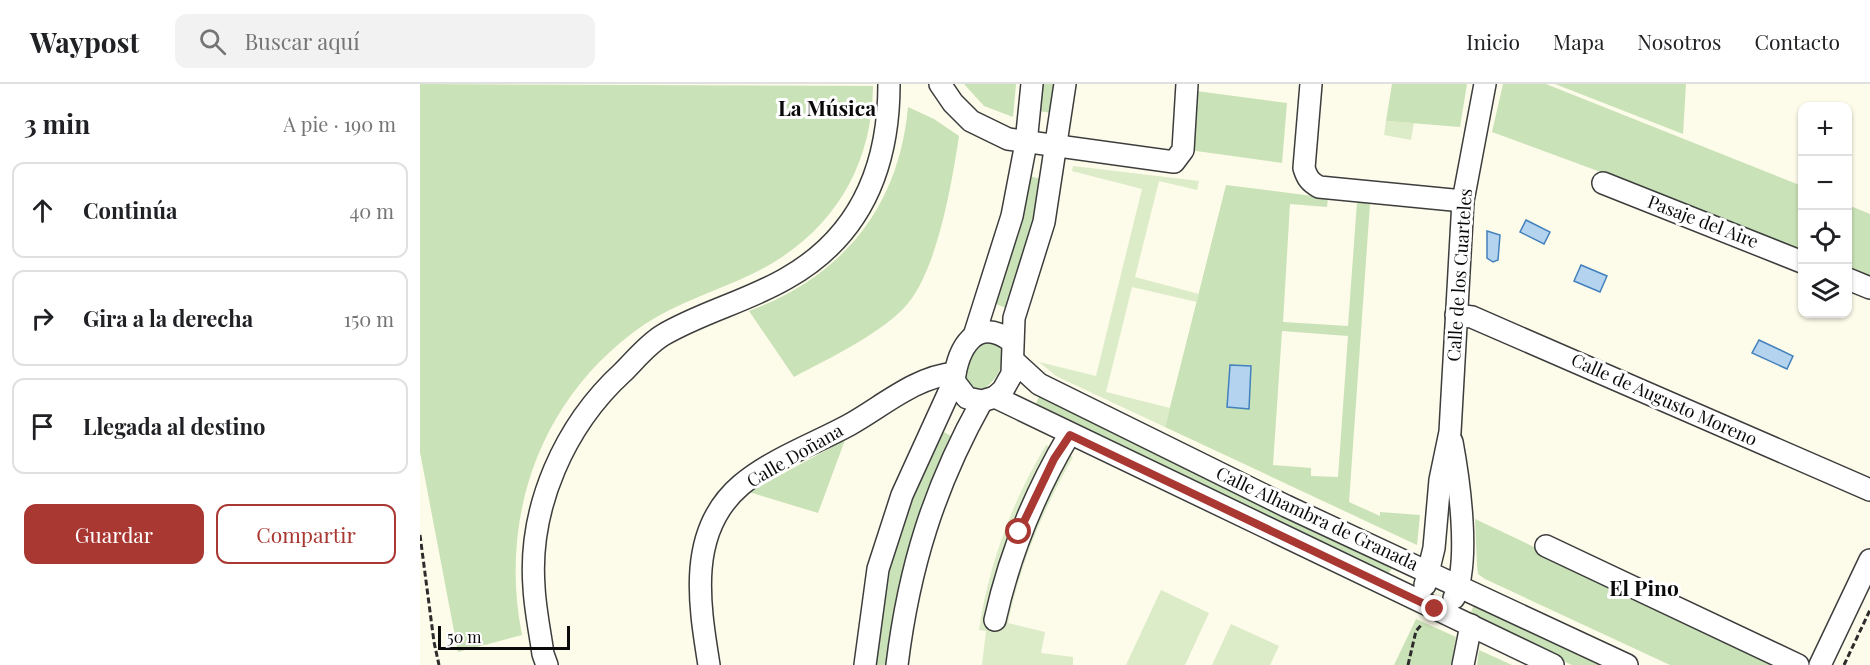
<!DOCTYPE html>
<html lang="es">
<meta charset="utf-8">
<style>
body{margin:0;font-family:"Playfair Display",serif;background:#f2f2f2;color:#202124}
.controls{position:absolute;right:18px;top:18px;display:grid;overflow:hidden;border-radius:12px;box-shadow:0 2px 4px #0004}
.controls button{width:54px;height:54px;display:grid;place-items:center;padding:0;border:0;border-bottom:2px solid #e0e0e0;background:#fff;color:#202124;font:30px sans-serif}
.scale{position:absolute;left:18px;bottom:15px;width:132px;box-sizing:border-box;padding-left:6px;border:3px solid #0a0a0a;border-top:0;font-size:16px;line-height:21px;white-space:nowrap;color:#0a0a0a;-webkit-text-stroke:4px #fff;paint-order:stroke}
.stop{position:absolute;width:18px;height:18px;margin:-14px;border:4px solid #a93732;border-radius:50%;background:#fff}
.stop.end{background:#a93732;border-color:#fff;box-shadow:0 2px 6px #0008}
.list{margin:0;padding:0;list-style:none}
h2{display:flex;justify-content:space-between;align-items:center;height:78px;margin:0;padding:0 24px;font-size:26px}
h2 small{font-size:20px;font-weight:400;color:#757577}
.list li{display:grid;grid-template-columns:39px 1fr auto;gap:18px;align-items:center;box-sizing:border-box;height:96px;margin:0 12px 12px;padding:0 12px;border:2px solid #e0e0e0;border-radius:12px}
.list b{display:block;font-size:22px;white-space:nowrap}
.list em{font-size:20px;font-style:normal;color:#757577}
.actions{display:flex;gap:12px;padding:18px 24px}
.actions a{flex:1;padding:14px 0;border:2px solid #a93732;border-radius:12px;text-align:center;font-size:21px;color:#a93732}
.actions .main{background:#a93732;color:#fff}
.icon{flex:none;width:33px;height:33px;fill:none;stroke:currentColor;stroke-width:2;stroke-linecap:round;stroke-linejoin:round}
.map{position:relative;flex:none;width:1450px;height:581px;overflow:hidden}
header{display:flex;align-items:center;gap:36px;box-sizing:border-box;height:84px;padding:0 30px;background:#fff;border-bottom:2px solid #e0e0e0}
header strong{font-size:28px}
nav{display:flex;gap:33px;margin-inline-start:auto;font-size:21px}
.search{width:420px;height:54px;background:#f2f2f2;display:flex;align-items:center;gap:15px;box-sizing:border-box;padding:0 21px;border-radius:12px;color:#757577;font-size:22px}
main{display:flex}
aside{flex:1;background:#fff}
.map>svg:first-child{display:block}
.green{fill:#cae2b7;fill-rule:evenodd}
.pitch{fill:#dcebc8}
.water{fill:#b4d3ee;stroke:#4381bd;stroke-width:1.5}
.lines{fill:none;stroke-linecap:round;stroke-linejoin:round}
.minor-casing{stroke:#3d3d3d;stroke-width:24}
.path{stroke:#2c2c2c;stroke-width:3;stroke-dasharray:6 3;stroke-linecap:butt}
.minor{stroke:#fff;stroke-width:21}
.route{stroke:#a93732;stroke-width:8}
.labels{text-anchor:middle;stroke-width:6;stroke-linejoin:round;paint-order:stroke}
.street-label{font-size:18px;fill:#0a0a0a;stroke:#fff}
.quarter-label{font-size:21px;font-weight:bold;fill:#0a0a0a;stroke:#fff}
</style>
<header>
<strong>Waypost</strong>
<div class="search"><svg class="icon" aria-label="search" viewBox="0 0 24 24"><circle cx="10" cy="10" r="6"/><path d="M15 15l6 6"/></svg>Buscar aquí</div>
<nav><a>Inicio</a><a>Mapa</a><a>Nosotros</a><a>Contacto</a></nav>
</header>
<main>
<aside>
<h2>3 min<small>A pie · 190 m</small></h2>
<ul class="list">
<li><svg class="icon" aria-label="ahead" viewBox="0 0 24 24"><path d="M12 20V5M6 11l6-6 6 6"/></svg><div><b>Continúa</b></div><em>40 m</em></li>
<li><svg class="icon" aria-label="right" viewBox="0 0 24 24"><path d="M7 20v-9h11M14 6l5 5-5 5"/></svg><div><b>Gira a la derecha</b></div><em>150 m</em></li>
<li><svg class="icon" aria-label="arrive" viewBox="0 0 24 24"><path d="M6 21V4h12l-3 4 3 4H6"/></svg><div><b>Llegada al destino</b></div></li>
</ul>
<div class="actions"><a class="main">Guardar</a><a>Compartir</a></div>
</aside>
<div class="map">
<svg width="1450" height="581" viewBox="0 0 1450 581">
<rect width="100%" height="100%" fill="#fdfbe9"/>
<g class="green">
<path d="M0,0L453,2C452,87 409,153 332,190C296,207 259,218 225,240C122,310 78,431 102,551L38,568L0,368Z"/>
<path d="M544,0H596L593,33L564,22Z"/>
<path d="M620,0H636L633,29L618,27Z"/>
<path d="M972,0H1047L1040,43L966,37Z"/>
<path d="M1083,0H1126L1382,102V169L1186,90L1072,48Z"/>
<path d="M1135,0H1266L1263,50Z"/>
<path d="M776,7L867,19L862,79L769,66Z"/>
<path d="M488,23L514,35L539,52C532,98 517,191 483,225C456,252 408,275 374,293L329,227C423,192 479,123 488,23Z"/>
<path d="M609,92L621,95L614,136L588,225L574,219L602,134Z"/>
<path d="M806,101L908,114L907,123L870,120L863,238L928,242L937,118L950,120L929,418L960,432V428L1000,431L997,461L745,343ZM862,247L928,252L918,393L891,392V384L853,381Z"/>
<path d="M1428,121L1450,130V196L1428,187Z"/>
<path d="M571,258L582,264C585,281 578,294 565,304L552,305L545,295C547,278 553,263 571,258Z"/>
<path d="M620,310L976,480L965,493L614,324Z"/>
<path d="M520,346L533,353C510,409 484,466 474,526C471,544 470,563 468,581H453L466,488L484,431Z"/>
<path d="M425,356L398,429L329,408Z"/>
<path d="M1055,435L1364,581H1250L1065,495L1058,490L1057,482Z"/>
<path d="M1056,517L1193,581H1152L1049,532Z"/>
<path d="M996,535L1036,553L1031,581H974Z"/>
<path d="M1059,566L1092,581H1057Z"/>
</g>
<g class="pitch">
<path d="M966,37L994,39L991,56L964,51Z"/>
<path d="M653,82L779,97L777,106L739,97L715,193L779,210L777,218L712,203L686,308L750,324L745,343L636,292L619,278L676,292L722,105L652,87Z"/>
<path d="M626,361L653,373C623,426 600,480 588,539L625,548L621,569L653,573V581H562L566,547L559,546C569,479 592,418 626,361Z"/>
<path d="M741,506L789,529L765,581H706Z"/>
<path d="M811,540L859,562L850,581H792Z"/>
</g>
<g class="water">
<path d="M1106,136L1130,148L1124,160L1100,148Z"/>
<path d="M1067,147L1080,151L1078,176L1073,178L1067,174Z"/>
<path d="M1161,181L1187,192L1180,208L1154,197Z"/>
<path d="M1339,256L1373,272L1367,285L1332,269Z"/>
<path d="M810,281L831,282L829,325L807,323Z"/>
</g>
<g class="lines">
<g class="minor-casing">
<g id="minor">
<path d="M520,0L533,19L551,37L588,55L754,78L763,66L767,0"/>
<path d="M891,0L884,84C887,94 890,98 899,103L1043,117"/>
<path d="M1183,99L1382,178"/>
<path d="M1428,195L1450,204"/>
<path d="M1036,231L1052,233L1450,406"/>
<path d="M554,252L592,132L606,59L612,0"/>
<path d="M591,257C556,231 538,264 534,297L547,314L562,317L575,313L583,306L592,290L594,234L624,138L645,0"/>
<path d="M595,278L619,300L866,422L1207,581"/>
<path d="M575,313L1133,581"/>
<path d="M1032,358C1039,396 1051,479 1034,514"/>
<path d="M1126,462L1378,581"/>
<path d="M1005,501L1014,464L1020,396L1030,348L1043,117L1065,0"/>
<path d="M575,536C590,468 614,410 649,351"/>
<path d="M127,581L123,570C120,548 115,525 114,503C108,423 145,341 203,288C215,276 228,260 243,251C282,228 328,217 367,194C441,152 469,82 469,0"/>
<path d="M289,581C279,519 267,447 321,401C352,375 394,360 429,341C463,322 495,293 535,289"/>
<path d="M445,581L458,485L482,411L534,297"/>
<path d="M477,581C489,483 514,403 562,317"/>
<path d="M1043,581L1051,541"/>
<path d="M1400,581L1450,476"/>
</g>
</g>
<g class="path">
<path d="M0,451L14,558L19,581"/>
<path d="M988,581L996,547L1002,540"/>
<path d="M1424,581L1450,526"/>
</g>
<use href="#minor" class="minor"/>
</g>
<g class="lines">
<path class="route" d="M599,448L634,375L650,351L1015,525"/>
</g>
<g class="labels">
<g class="street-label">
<text transform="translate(1283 138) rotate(21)" y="6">Pasaje del Aire</text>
<text transform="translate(1040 191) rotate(-86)" y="6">Calle de los Cuarteles</text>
<text transform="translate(1244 316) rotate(24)" y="6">Calle de Augusto Moreno</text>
<text transform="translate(375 372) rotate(-30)" y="6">Calle Doñana</text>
<text transform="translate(897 435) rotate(25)" y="6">Calle Alhambra de Granada</text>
</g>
<g class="quarter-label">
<text x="407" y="32">La Música</text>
<text x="1224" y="512">El Pino</text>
</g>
</g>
</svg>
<div class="controls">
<button>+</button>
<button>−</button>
<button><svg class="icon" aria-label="locate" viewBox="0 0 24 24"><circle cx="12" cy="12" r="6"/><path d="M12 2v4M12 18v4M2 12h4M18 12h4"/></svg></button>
<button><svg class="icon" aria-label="layers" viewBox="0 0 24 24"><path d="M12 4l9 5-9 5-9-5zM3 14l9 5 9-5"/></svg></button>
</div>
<div class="scale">50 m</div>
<div class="stop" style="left:599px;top:448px"></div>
<div class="stop end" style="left:1015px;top:525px"></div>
</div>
</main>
